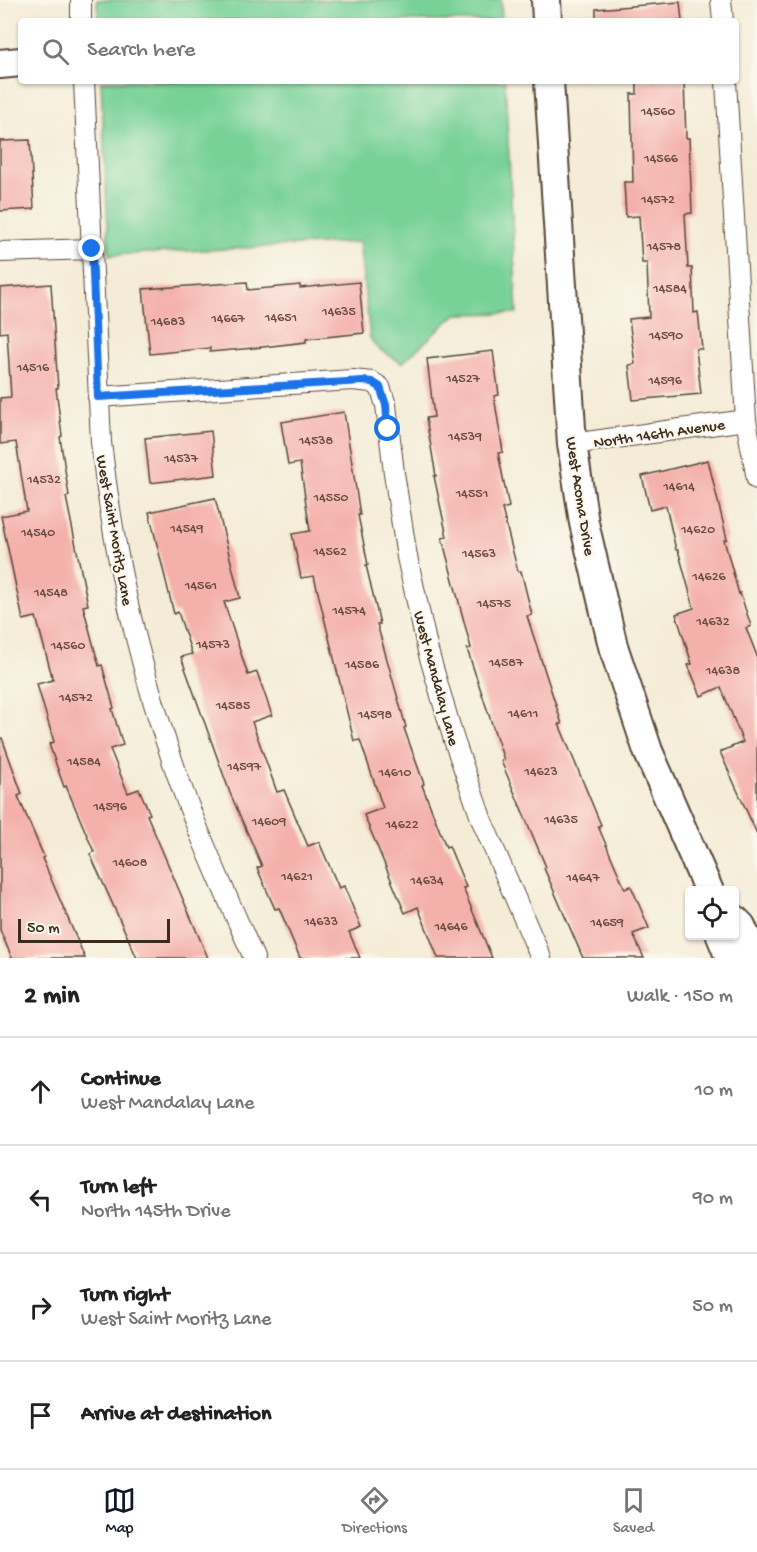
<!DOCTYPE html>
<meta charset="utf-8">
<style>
body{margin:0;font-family:"Gochi Hand",sans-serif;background:#f6f6f6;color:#222}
.controls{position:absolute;right:18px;bottom:18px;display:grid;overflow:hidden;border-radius:6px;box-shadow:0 2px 4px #0004}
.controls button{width:54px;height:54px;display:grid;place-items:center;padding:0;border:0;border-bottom:2px solid #e0e0e0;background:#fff;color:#222;font:30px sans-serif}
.scale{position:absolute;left:18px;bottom:15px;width:152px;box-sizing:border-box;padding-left:6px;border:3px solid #3b2a1e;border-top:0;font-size:16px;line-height:21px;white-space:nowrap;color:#3b2a1e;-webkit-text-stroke:4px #fbf7ec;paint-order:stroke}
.stop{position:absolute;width:18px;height:18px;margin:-14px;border:4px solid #1a73e8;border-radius:50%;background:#fff}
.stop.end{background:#1a73e8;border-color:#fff;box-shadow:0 2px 6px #0008}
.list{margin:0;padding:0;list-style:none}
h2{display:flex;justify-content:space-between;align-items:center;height:78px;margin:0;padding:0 24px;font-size:26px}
h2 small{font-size:20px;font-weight:400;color:#767676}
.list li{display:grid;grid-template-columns:39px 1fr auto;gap:18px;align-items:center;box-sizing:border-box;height:108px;padding:0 24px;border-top:2px solid #e0e0e0}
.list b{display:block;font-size:22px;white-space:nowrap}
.list p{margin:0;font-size:20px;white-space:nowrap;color:#767676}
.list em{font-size:20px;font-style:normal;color:#767676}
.icon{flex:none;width:33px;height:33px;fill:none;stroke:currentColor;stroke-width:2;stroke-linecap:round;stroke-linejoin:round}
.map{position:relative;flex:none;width:757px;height:958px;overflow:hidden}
.search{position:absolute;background:#fff;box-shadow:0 2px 4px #0004;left:18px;right:18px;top:18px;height:66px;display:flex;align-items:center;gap:15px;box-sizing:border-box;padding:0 21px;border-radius:6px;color:#767676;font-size:22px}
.sheet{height:510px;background:#fff}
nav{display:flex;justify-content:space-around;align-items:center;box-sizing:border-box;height:84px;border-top:2px solid #e0e0e0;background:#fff;font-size:16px;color:#767676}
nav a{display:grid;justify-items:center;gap:3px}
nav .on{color:#111827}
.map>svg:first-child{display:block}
.green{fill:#78d298;stroke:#5a7e5b;stroke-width:1.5}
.building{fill:#f4b0ab}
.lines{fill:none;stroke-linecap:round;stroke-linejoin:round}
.street-casing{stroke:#57473a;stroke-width:22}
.secondary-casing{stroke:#57473a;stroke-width:32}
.street{stroke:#fff;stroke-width:20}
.secondary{stroke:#fff;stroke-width:28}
.route{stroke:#1a73e8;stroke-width:8}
.labels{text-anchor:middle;stroke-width:4.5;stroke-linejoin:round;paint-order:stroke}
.number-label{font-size:14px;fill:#694c41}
.street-label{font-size:16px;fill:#3b2a1e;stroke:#fbf7ec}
</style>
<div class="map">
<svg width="757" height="958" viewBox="0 0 757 958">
<rect width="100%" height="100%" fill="#fbf7ec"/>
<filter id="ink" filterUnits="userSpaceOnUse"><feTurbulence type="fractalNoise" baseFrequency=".0167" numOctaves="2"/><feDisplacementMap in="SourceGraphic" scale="12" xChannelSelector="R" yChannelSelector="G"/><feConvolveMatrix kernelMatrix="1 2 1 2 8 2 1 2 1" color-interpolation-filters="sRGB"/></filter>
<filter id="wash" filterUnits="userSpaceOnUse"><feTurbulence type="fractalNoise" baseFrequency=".008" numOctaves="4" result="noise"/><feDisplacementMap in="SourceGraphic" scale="24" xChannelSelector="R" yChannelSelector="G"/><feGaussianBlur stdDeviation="1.35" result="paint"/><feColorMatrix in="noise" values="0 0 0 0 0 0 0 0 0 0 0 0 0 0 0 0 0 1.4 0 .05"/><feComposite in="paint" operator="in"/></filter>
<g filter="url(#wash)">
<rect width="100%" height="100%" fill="#f4ecd7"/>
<g class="green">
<path d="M97,0H501L502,21H98Z"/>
<path d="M101,81H505L517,313L456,314L402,363L377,348L370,338L359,242L109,255Z"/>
</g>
<g id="blocks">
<g class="building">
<path d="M680,2L682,21H596V9Z"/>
<path d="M637,81H684L686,138H689L692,213L685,214L688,268H692L694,313L698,312L702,349H696L701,394L633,400L629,365L635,364L629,319L649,317L647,263H642L639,216L626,217L624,182H633L631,94H637Z"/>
<path d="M30,140L34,209L0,211V141Z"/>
<path d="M247,282L248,290L300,285V288L359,282L364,333L306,339V342L254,348L210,352V348L150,354L143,289Z"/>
<path d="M51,284L58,388H56L62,436L60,437L69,496L66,497L88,605L83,606L99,666L102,665L114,708L112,709L123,745L110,749L128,793L139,789L150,814L147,815L208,958H137L90,854L94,852L66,786L64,787L49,744L54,742L37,684L53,680L36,617L23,620L1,516L27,511L16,442L0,444V398L11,397L7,332L0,333V288Z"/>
<path d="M493,351L499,395L494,396L503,452L498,453L509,507L502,509L518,572L521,571L532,615L527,616L562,724H559L601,825L598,826L625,889L631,886L649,928L633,934L644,958H583L544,868L546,867L501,761L504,760L467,649L471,648L442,538L447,537L434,476H436L426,418L434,417L427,359Z"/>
<path d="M344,412L360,515H358L368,565H366L380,624H377L406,727L404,728L424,784L422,785L446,847L449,846L466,887L463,888L492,958H438L418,907L405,913L364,815L383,808L360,740L354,741L314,576L301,578L292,534L310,531L300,463L288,465L281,422Z"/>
<path d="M211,431L216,475L150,483L145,438Z"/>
<path d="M708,460L727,539L724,540L739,594L740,593L751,626L746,628L757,656V834L720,752L743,742L721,687L701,696L688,665L692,664L676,614L694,608L678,550H676L666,506L650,510L642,476Z"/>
<path d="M215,498L240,598L224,602L248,675L257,672L272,715L252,722L277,792L284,790L308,846L319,842L339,888L344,886L361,927L349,932L360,958H300L279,908L275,909L257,868L262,866L230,793L181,657L192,654L178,612L174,614L149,512Z"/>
<path d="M0,738H2L22,794L18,796L44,857L42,858L85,958H12L0,930Z"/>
</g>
</g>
</g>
<g filter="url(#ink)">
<use href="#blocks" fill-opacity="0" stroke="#57473a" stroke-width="1.5"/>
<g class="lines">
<g class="street-casing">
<g id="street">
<path d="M81,0V21"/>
<path d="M721,0L723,21"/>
<path d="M84,81L101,442C114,561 142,679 183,791C204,848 230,903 254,958"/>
<path d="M726,81L746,420L757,479"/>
<path d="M0,252L92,249"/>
<path d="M98,397L352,380L372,382L380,387L386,405L394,473L407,557L428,651L454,740L482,821L541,958"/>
<path d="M572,444L746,420"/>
</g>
</g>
<g class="secondary-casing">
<g id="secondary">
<path d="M546,0L547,21"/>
<path d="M0,64L21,62"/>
<path d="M549,81L572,444L584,523L613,646L648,751L709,891"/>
<path d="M734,919L741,926L755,958"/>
<path d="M721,936L730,958"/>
</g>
</g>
<use href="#street" class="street"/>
<use href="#secondary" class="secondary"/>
</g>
</g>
<g class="lines" filter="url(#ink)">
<path class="route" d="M92,249L98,397L363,381L372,382L380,387L386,405L388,429"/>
</g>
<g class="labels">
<g class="number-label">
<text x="658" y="115">14560</text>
<text x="661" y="162">14566</text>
<text x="658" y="203">14572</text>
<text x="664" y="250">14578</text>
<text x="670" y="292">14584</text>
<text x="339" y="315">14635</text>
<text x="281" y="321">14651</text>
<text x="228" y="322">14667</text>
<text x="168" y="325">14683</text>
<text x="666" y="339">14590</text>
<text x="33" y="371">14516</text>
<text x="463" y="382">14527</text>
<text x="665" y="384">14596</text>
<text x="465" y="440">14539</text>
<text x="316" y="444">14538</text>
<text x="181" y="462">14537</text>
<text x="44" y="483">14532</text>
<text x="679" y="490">14614</text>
<text x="472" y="497">14551</text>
<text x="331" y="501">14550</text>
<text x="187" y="532">14549</text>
<text x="698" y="533">14620</text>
<text x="38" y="536">14540</text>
<text x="330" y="555">14562</text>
<text x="479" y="557">14563</text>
<text x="709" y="580">14626</text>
<text x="201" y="589">14561</text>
<text x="51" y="596">14548</text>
<text x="494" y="607">14575</text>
<text x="349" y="614">14574</text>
<text x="713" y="625">14632</text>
<text x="213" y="648">14573</text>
<text x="68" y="649">14560</text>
<text x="506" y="666">14587</text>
<text x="362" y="668">14586</text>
<text x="723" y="674">14638</text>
<text x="76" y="701">14572</text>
<text x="233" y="709">14585</text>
<text x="523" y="717">14611</text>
<text x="375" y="718">14598</text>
<text x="84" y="765">14584</text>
<text x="244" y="770">14597</text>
<text x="541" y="775">14623</text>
<text x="395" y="776">14610</text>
<text x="110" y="810">14596</text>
<text x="561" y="823">14635</text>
<text x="269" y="825">14609</text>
<text x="402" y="828">14622</text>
<text x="130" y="866">14608</text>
<text x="297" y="880">14621</text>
<text x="583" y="881">14647</text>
<text x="427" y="884">14634</text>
<text x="321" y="925">14633</text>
<text x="607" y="926">14659</text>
<text x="451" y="930">14646</text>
</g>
<g class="street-label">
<text transform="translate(659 432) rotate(-8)" y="6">North 146th Avenue</text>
<text transform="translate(582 496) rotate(81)" y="6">West Acoma Drive</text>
<text transform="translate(116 530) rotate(80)" y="6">West Saint Moritz Lane</text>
<text transform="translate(438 678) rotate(75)" y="6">West Mandalay Lane</text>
</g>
</g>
</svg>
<div class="controls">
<button><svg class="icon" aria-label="locate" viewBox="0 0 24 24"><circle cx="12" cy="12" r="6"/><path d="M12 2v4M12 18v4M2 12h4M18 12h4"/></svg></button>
</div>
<div class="scale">50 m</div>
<div class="stop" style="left:388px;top:429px"></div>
<div class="stop end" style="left:92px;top:249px"></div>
<div class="search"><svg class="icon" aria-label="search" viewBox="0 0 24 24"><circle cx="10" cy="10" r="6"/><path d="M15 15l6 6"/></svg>Search here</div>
</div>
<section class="sheet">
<h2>2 min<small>Walk · 150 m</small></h2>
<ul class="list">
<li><svg class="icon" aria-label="ahead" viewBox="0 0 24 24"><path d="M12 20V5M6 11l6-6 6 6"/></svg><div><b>Continue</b><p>West Mandalay Lane</p></div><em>10 m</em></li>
<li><svg class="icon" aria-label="left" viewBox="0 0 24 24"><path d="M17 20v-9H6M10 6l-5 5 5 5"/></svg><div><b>Turn left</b><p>North 145th Drive</p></div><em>90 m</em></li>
<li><svg class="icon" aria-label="right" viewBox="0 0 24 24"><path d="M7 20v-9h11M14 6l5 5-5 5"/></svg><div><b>Turn right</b><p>West Saint Moritz Lane</p></div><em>50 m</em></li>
<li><svg class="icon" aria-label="arrive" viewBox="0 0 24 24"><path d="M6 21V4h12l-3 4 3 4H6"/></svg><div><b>Arrive at destination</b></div></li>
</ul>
</section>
<nav>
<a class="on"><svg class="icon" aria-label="map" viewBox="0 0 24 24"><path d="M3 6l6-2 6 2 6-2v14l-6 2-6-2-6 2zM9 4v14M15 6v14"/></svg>Map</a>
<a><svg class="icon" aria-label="directions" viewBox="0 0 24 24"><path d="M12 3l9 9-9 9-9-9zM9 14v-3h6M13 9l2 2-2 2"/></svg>Directions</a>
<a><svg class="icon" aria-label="saved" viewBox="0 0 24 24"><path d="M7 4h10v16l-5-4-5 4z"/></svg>Saved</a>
</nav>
